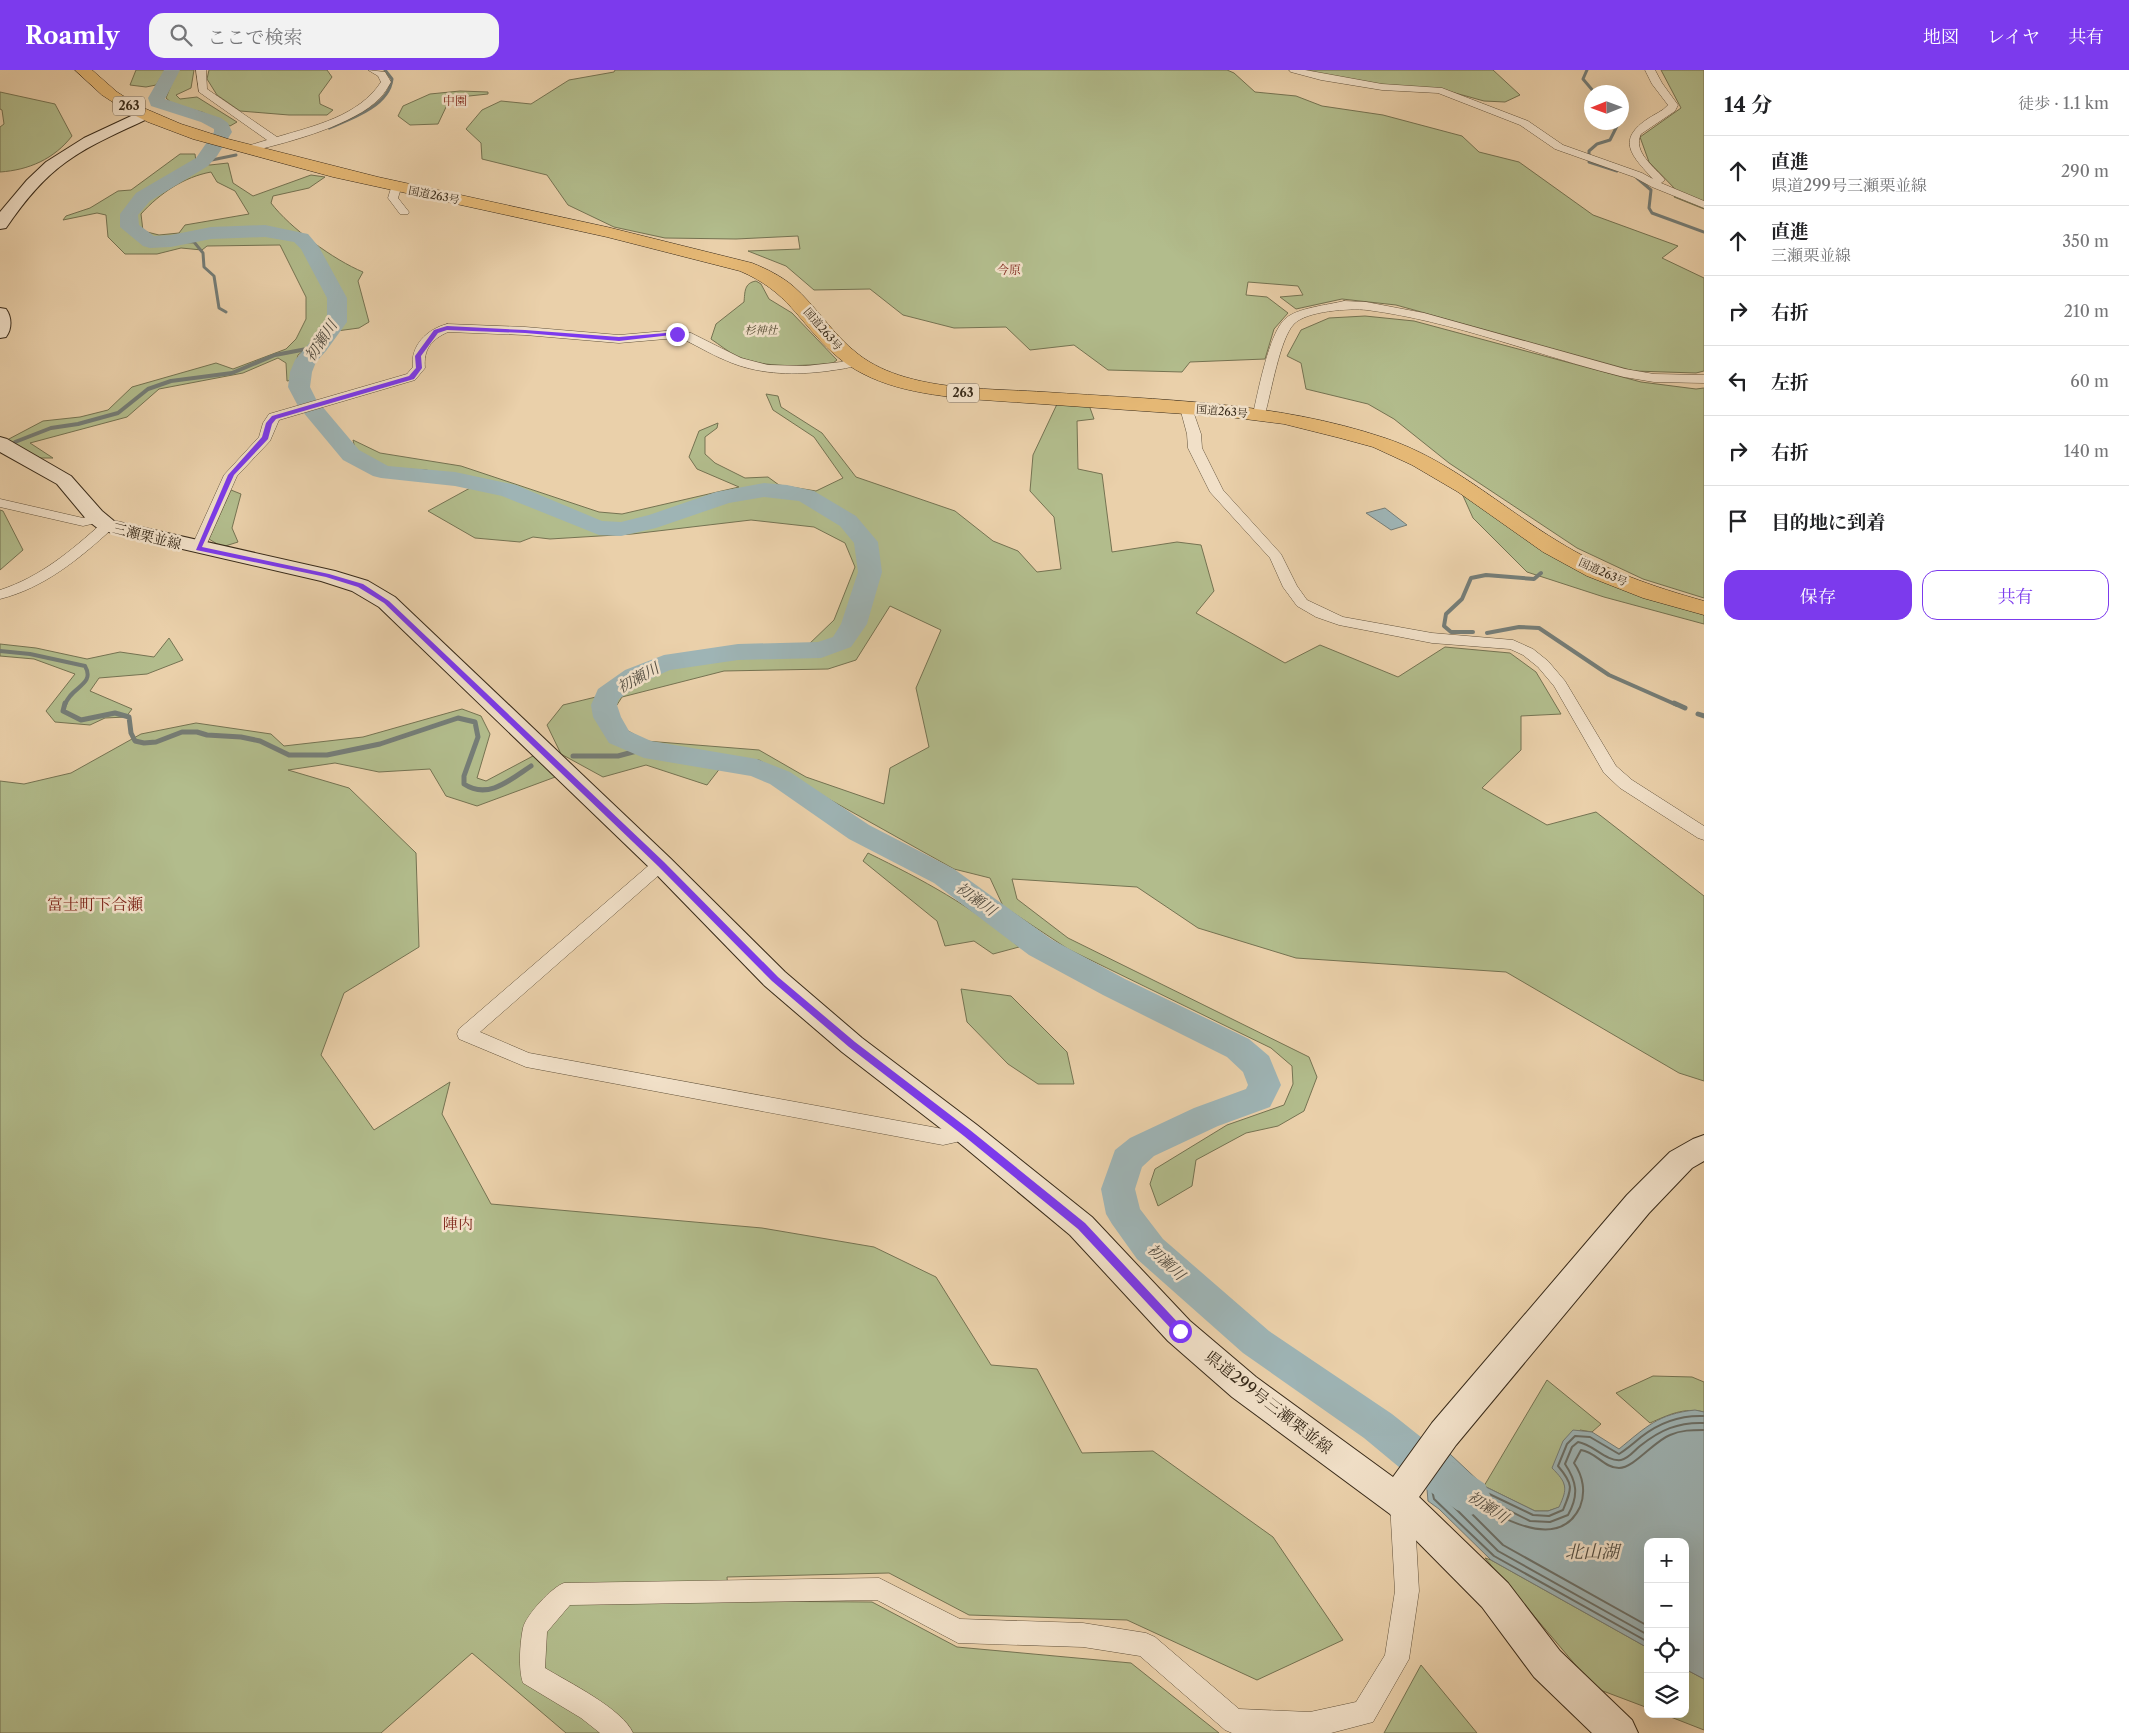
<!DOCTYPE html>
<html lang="ja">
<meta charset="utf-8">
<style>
body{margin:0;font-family:"Libre Caslon Text","Noto Serif JP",serif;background:#f2f2f2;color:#202124}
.controls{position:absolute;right:15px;bottom:15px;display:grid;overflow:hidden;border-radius:10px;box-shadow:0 5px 20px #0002}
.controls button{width:45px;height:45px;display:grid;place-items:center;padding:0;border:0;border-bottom:1px solid #e0e0e0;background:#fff;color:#202124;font:25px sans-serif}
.compass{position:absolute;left:1584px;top:15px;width:45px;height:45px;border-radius:50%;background:#fff;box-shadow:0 5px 20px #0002;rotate:269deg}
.stop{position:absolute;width:15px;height:15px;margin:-11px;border:4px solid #7c3aed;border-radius:50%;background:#fff}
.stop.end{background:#7c3aed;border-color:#fff;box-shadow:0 1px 5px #0008}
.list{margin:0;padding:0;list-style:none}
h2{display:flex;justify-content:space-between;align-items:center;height:65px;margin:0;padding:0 20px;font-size:21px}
h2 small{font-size:16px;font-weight:400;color:#757577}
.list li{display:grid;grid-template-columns:32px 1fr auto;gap:15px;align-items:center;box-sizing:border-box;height:70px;padding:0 20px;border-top:1px solid #e0e0e0}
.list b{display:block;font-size:19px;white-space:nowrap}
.list p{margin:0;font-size:16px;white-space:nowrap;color:#757577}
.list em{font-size:16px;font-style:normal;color:#757577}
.actions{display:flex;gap:10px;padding:15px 20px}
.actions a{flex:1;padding:11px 0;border:1px solid #7c3aed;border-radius:15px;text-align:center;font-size:18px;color:#7c3aed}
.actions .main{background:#7c3aed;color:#fff}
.icon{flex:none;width:28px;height:28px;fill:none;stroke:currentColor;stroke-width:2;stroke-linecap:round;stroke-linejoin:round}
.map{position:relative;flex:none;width:1704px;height:1663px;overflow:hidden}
header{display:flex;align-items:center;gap:30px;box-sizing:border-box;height:70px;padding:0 25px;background:#7c3aed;color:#fff}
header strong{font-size:24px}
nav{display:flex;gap:28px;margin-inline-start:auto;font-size:18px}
.search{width:350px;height:45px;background:#f2f2f2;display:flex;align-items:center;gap:12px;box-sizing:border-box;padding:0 18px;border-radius:15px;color:#757577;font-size:19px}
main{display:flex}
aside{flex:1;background:#fff}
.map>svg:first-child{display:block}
.green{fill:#b2bc8c;stroke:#757352;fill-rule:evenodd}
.water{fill:#9eb4b5;stroke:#757d77}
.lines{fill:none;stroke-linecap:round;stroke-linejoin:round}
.shore{stroke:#6b6f67;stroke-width:2}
.stream-far2{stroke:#757d77;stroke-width:3}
.stream-far1{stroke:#757d77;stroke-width:4}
.stream{stroke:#757d77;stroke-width:5}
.river{fill:#9eb4b5;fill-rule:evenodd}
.street-casing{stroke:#64543d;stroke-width:1}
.secondary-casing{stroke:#382a19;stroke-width:2}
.highway-casing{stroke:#382a19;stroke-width:1}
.street{fill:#f1e0c8;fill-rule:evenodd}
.secondary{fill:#f1e0c8;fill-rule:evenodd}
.highway{fill:#e5b875;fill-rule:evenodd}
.route{fill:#7c3aed}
.labels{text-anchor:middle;stroke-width:5;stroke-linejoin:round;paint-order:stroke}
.far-street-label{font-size:11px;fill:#382a19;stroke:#f1e0c8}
.far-park-label{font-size:11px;font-style:italic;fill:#504730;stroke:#f1e0c8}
.far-neighbourhood-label{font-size:12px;fill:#7a1f14;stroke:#f1e0c8}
.shield{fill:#f1e0c8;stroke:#70614e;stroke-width:1}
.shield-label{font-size:12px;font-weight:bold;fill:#382a19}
.street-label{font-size:14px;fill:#382a19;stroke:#f1e0c8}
.water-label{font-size:15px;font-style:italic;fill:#524c40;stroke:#f1e0c8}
.neighbourhood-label{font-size:15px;fill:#7a1f14;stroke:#f1e0c8}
.quarter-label{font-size:16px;fill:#7a1f14;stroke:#f1e0c8}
.near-street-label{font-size:16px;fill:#382a19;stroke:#f1e0c8}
.near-water-label{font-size:18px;font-style:italic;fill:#524c40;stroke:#f1e0c8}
</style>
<header>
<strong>Roamly</strong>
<div class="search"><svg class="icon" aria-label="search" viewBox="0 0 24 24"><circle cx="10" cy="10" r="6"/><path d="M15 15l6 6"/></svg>ここで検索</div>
<nav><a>地図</a><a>レイヤ</a><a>共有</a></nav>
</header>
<main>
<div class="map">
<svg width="1704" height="1663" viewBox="0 0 1704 1663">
<rect width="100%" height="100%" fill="#ead0aa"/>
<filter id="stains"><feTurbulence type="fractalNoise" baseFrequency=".004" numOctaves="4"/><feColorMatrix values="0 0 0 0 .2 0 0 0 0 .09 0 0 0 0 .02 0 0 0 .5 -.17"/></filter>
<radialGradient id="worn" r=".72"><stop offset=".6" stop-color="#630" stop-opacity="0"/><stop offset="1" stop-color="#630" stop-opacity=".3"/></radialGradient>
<g class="green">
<path d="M136,0H165V1L156,15L146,17L130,15Z"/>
<path d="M177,0H194L191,18L176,25L180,29L197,27L237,52L230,56L202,42L174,35L166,28Z"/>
<path d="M209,0H327L332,7L319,25L320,34L333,40L327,45H289L240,41L217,25L207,9Z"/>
<path d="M615,0H1227L1234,3L1255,22L1296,26L1322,36L1383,45L1462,66L1479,82L1519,92L1593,145L1678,176L1662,188L1704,208V301L1696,303L1634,301L1396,235L1342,229L1296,239L1280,227L1303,225L1298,216L1248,212L1246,225L1267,227L1288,243L1274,259L1265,289L1190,292L1182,302L1108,300L1074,275L1030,280L1006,257L954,258L903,245L870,219L814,220L786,196L748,181L800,179L798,166L736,169L665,168L614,157L568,135L547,105L482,89L481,73L466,59L482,40L501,31L531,34L569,10L614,2Z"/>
<path d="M1298,0H1493L1520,25L1505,32L1484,31L1437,18L1383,16Z"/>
<path d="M1661,0H1704V139L1674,127L1677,121L1649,92L1640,67L1681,38Z"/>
<path d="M460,21L488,22V24L469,26L447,35L438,54L410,55L398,46L403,36L430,24Z"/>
<path d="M0,22L55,34L72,66C54,89 29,100 0,102V57L4,54L2,40L0,39Z"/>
<path d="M180,84H195L196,92L210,95L228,93L233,113L253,126L311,105L325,107L309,118L273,126L271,133C290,158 334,190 363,202L358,211L369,252L359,258L322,263L313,274L298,285L292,310L287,311L286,293L278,288L243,303L159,319L127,347L30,373L53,388H38L7,370L43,351L80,347L108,340L132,317L216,293L233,299L286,279L296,269L306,249V227L280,175L207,176L202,180L181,178L157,184H125L108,167L106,145L97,143L63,150L66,146L90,138L118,121L131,120ZM211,102L217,112L235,121L249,144L185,155L179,163L159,165L143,161L141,144C160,123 184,107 211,102Z"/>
<path d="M756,211L761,214L769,229L792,243L837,290L833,293C802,296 766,299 737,286C728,282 720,275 711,269L716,254L744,232C745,222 744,213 756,211Z"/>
<path d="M1365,246L1414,251L1641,312L1696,319L1704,318V528L1643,509L1577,478L1449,393L1394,349L1368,334L1306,319L1301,293L1287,286L1301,260L1329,248Z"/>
<path d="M766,324L778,326L781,337L822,363L856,407L955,441L993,471L1018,481L1037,502L1061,499L1054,447L1030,421L1033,385L1058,332L1089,335L1094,349L1077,351L1078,399L1102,404L1112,482L1177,472L1201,475L1214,521L1196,543L1285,593L1320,575L1398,607L1445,577L1510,583L1536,602L1561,644L1521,646V680L1482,718L1547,755L1596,742L1704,826V1011L1679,1003L1506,902L1296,888L1198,858L1137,817L1012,809L1017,829L1068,868L1309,987L1317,1007L1304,1041L1278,1056L1246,1063L1196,1090L1192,1116L1158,1136L1150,1114L1155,1099L1227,1055L1284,1035L1293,1014L1292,996L1271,978L1068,879L1003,836L990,808L954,799L759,690L728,688L707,715L646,695L603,707L561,684L547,655L563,635L604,625L677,588L764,578L806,577L834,550L855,497L845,473L814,457L751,450L632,464L550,469L533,467L520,472L475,468L428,441L470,418L475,410L426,400L384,398L356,383L353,370L380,383L461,396L599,442L622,444L739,417L697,399L689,387L699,361L718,353L717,358L705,367V384L715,393L745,408L768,407L779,415L816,421L843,408L814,367L773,340ZM890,536L941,560L916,618L929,677L890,698L884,734L806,707L759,680L646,671L623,658L615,638L622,627L724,601L828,599L856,590Z"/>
<path d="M1460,419L1552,486L1704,545V554L1604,527L1527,502L1473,448Z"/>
<path d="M231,420L241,424L232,458L238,472L222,477L209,469Z"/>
<path d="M0,440L3,441L23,480L0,500Z"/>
<path d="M169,568L183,590L147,604L99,608L90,621L132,639L126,647L105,648L90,655L55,652L46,641L75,604L34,589L0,586V574L36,578L87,589L120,582L154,587Z"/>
<path d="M462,639L481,646L490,664L477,708L486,711L533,686L558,706L477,736L446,726L430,699L379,702L335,693L288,700L349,718L416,783L419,877L344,923L321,985L374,1060L450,1012L442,1044L491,1134L762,1158L874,1177L936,1207L991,1295L1037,1299L1082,1383L1153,1381L1273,1467L1343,1570L1257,1610L1127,1550L969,1545L889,1503L727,1507L729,1531L872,1532L957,1577L1131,1593L1219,1663H566L472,1583L381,1663H0V711L24,714L71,703L141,664L196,653L271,664L284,676L363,667Z"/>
<path d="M868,783C923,810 972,836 1019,877L993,884L974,871L945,876L937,851L863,791Z"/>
<path d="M961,919L1011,926L1067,982L1074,1014H1038L1008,994L967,952Z"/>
<path d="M1653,1306L1692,1307L1704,1312V1342C1684,1337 1668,1345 1650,1353L1616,1323Z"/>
<path d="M1547,1310L1601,1354L1592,1362L1580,1360L1563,1409L1566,1421L1560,1437L1548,1441H1535L1484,1416Z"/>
<path d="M1485,1488L1491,1490L1648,1578V1638L1595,1618Z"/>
<path d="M1421,1595L1477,1663H1384Z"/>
<path d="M1685,1599L1704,1609V1660L1663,1644H1685Z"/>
</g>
<g class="water">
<path d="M1385,438L1407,455L1391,460L1366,443Z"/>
<path d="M1695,1340L1704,1342V1609L1685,1599V1472H1648V1578L1491,1490L1439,1439L1428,1431L1427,1419L1450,1384L1484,1416L1535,1441H1548L1559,1437C1568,1418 1567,1413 1552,1398L1563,1371L1573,1360L1592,1362L1619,1379C1646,1357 1658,1344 1695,1340Z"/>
</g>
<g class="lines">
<g class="shore">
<path d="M1648,1556L1503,1475L1449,1421L1452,1415H1455C1482,1439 1556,1488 1580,1437C1586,1422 1583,1406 1574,1393L1581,1380C1596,1382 1604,1398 1619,1398C1634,1398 1654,1371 1670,1365C1681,1360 1692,1360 1704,1360"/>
<path d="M1648,1565L1498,1481L1439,1422L1450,1404L1453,1403L1478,1425L1530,1451L1550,1452L1568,1445C1579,1425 1577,1412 1565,1394L1572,1377L1578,1372C1593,1374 1606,1392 1621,1390C1628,1389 1634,1381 1640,1376C1660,1360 1678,1352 1704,1353"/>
<path d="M1648,1572L1494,1486L1434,1429L1432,1420L1452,1393L1481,1420L1533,1445L1549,1446L1563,1440C1572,1418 1574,1415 1558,1396L1567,1374L1575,1366L1590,1367L1619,1384C1627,1379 1634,1373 1641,1367C1660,1352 1680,1345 1704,1346"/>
</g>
<g class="stream-far2">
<path d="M1587,0L1583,9L1594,22"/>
<path d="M329,58C351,49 389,36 392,9L385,0"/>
<path d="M202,92L236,85"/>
<path d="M1617,101L1589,92V81L1597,74L1610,70L1619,52"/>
<path d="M1637,108L1651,120L1649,138L1652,143L1704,162"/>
<path d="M171,171L194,172L203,183L204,197L214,206L219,238L226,242"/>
<path d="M306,279L319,277"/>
</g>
<g class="stream-far1">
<path d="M15,372L51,358L78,354L118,343L148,319L171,311L232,303L275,285L312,278"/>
<path d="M1473,562H1451L1444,556L1446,544L1462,529L1471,508L1486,505L1534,509L1541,503"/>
<path d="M1487,563L1519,557L1539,558L1609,605L1677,635"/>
<path d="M0,581L30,584L85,596C96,615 70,617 65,635"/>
</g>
<g class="stream">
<path d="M65,633L63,641L81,650L115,643L129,647L131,663L135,671L144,673L156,672L182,662H197L207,665L241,667L260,671L289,685H327L380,674L458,648L475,652L478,667L464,706V714C488,730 510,710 531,696"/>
<path d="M1674,633L1685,638"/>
<path d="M1698,644L1704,646"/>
<path d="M573,686H618L644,679"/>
</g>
<path class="river" d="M164,0H180L165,29L221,48L228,53L232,62L217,86L208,96L150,131L138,145L139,155L154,166L171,165L211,157L265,155L308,164L319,177L347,228V252L326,281L316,292L312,302L310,317L316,329L359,380L388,396L455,402L516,415L602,451L621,452L649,445L716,422L764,413L787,415L814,421L856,446L878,472L882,502L867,554L851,577L821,588L738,590L670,600L643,612L619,629L617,635L621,647L629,661L651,671L757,689L790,702L869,755L954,799L1051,869L1125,909L1249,969L1269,986L1281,1015L1270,1037L1218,1056L1154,1086L1142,1097L1135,1119L1140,1139L1163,1169L1269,1261L1392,1344L1451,1391L1485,1414L1491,1427L1485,1440L1471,1445L1457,1440L1423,1417L1364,1368L1243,1283L1137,1189L1112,1154L1106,1144L1101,1119L1115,1080L1130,1068L1194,1038L1246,1019L1248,1015L1243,1002L1227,987L1103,925L1029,885L934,813L849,769L770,714L751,706L644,688L609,673L593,647L591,635L598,619L625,600L664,585L738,574L818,572L833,567L841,554L858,502L854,473L840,456L799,431L764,427L729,433L656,458L621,466L599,465L502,426L455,416L381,408L373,406L343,390L298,336L288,317L290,302L295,290L327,252V228L301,179L294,172L265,167L211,169L171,177L150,178L143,176L120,157V144L136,123L196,88L214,62V59L201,52L151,36L148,28Z"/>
<g class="street-casing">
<g id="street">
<path d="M196,0H206L207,19L277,67C314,56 359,46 381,12L378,6L368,0L385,2L391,12C388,17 384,24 380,28C353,56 286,73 248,82L244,81L243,79L244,77L267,70L199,22Z"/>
<path d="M1289,0H1305L1382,14L1442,18L1528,51L1563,75L1642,103L1653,109C1632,86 1615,70 1649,48C1655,44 1663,41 1668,35L1652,14L1645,0H1655L1662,13L1678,35L1675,41L1641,64C1632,82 1655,97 1665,110L1661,113L1704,131V138L1652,117L1634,107L1555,79L1520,55L1438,23L1382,20L1321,10L1291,2Z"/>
<path d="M396,115L401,118L398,128L409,142L408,144H400L388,128L391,118Z"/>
<path d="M1344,231L1366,232L1424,243L1625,299L1654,304L1704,305V313L1654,312L1624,307C1539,286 1453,251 1367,240C1350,238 1306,241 1294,254C1280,268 1271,323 1265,344L1264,347H1254L1253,344C1258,322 1269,263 1285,249C1296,238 1328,235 1344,231Z"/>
<path d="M447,254L525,257L619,265L677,260L691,263L741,288L768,295L806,296L841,292L855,287L861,291C854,299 838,299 828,301C796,305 763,305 732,293C716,287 699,277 683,269L677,268L619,273L525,265L448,262C432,269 423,279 425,298L415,310L279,350L270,371L237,406L205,478L203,481H193L191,478L224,405L259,367L263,353L269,344L407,304L413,297C410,276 427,259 447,254Z"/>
<path d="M1186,334L1192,338L1201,364L1202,378L1223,420L1281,484L1297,516L1307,530L1343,547L1432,563L1513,570L1533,579L1548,591L1565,611L1616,696L1632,710L1704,756V770L1698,768L1620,718L1604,703L1554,616L1538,597L1523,585L1510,579L1432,573L1339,555L1316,547L1297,536L1283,517L1270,488L1210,422L1188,378L1187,364L1180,338Z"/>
<path d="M0,429L83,448L95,445L102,449L100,452L83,456L0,437Z"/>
<path d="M107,452L114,456L112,459C79,489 44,518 0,529V520C40,507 71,481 102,453Z"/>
<path d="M661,788L667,790L670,794L667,798L480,962L529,983L943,1059L967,1055L974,1058L977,1063L974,1068L943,1075L526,997L459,969L457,964L459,959L655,790Z"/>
<path d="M1402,1422L1410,1425L1414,1433L1419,1521L1409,1589L1373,1652L1331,1663H1232L1225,1660L1140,1586L1083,1577L958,1573L877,1530L570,1535L547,1562L545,1598C568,1612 623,1639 633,1663H600L581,1648L523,1613C518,1600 520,1572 523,1558C526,1545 552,1517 564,1513L879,1508L960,1549L1083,1553L1146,1563L1155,1567L1239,1639L1310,1642L1356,1632L1385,1585L1395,1521L1390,1433L1394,1425Z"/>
</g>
</g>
<g class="secondary-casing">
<g id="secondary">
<path d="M144,40L149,42L152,45L149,48C121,62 92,73 66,92C42,109 23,133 6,158L0,159V142L27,110L46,92L84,68Z"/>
<path d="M0,238L6,239C12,247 12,259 6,267L0,268Z"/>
<path d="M0,367L7,369L71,406L102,441L114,451L335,501L368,511L395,527L670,788L785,902L862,968L977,1055L1092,1147L1190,1251L1256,1307L1393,1407L1432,1353L1627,1125L1670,1082L1693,1069L1704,1065V1091L1692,1098L1649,1143L1456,1375L1419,1427L1508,1513L1560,1581L1632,1650L1638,1663H1592L1534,1607L1482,1537L1390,1444L1232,1327L1168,1271L1070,1165L957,1071L842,982L765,916L652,800L379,537L352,521L321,511L100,460L87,450L57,414L0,382Z"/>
</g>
</g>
<g class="highway-casing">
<path id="highway" d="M75,0H92L117,22L139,36L181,54L228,69L378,107L607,157L752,193C767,199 781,206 793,216C817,237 833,265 858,284C872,295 888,302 905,307C949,320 999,319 1045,322C1159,330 1275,331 1385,368C1451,390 1501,437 1559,472C1604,500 1654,517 1704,531V545L1643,528L1587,506L1543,482L1458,422L1412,395L1373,377L1340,368L1284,354L1229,347L969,329C921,324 870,317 833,283C797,250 789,222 740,201L607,167L333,107L193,69L148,52L128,42L102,25Z"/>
</g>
<use href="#street" class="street"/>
<use href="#secondary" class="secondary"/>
<use href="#highway" class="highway"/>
</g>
<path class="route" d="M447,256L525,260L619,267L677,262L680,264L619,271L525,263L447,260L438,263L421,286L422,298L414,309L276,349L272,354L268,369L234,405L202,477L329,504L363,514L389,531L664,792L778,907L855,972L970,1060L1085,1153L1183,1258V1264H1176L1078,1159L964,1066L849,977L772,911L658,796L384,533L358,517L326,507L196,480L228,405L262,367L266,353L272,346L409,306L416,298L415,286L434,260Z"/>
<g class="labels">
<g class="far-street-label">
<text transform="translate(434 125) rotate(11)" y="4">国道263号</text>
<text transform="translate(823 259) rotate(49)" y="4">国道263号</text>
<text transform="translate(1222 341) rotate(5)" y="4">国道263号</text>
<text transform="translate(1603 502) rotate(24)" y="4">国道263号</text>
</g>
<g class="far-park-label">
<text x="761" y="264">杉神社</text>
</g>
<g class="far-neighbourhood-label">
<text x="455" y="35">中園</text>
<text x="1009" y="204">今原</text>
</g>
<g class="shield">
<rect x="113" y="26.5" width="32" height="19" rx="4"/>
<rect x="947" y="313.5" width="32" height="19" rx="4"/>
</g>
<g class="shield-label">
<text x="129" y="40">263</text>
<text x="963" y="327">263</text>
</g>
<g class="street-label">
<text transform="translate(147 466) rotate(14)" y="5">三瀬栗並線</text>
</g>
<g class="water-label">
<text transform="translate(321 271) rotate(-56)" y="5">初瀬川</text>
<text transform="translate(638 608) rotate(-29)" y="5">初瀬川</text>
<text transform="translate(976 829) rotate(36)" y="5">初瀬川</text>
<text transform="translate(1166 1192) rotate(43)" y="5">初瀬川</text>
<text transform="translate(1488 1437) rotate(33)" y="5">初瀬川</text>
</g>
<g class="neighbourhood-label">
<text x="458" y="1159">陣内</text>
</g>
<g class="quarter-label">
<text x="95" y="840">富士町下合瀬</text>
</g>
<g class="near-street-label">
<text transform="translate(1269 1332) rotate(38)" y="6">県道299号三瀬栗並線</text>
</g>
<g class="near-water-label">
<text x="1592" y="1488">北山湖</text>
</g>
</g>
<rect width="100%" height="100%" filter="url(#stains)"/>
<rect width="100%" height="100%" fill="url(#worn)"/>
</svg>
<div class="controls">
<button>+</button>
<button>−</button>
<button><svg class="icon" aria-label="locate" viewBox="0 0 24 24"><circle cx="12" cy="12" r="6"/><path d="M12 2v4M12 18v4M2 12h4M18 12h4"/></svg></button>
<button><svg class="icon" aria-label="layers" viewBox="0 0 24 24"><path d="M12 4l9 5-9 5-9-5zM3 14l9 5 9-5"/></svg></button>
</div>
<svg class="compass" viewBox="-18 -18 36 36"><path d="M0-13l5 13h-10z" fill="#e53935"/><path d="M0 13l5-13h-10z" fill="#757577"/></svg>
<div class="stop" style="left:1180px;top:1261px"></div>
<div class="stop end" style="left:677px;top:264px"></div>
</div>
<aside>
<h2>14 分<small>徒歩 · 1.1 km</small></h2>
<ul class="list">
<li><svg class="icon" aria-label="ahead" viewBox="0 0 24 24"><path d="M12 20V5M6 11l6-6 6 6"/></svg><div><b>直進</b><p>県道299号三瀬栗並線</p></div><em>290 m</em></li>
<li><svg class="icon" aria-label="ahead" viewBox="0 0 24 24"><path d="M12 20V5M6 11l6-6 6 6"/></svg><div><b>直進</b><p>三瀬栗並線</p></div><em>350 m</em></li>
<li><svg class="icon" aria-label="right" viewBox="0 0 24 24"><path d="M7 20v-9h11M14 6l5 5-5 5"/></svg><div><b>右折</b></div><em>210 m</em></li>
<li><svg class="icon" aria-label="left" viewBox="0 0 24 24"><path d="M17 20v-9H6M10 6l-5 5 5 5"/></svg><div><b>左折</b></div><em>60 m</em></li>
<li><svg class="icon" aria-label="right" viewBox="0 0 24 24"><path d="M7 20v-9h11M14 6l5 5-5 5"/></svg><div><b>右折</b></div><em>140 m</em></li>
<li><svg class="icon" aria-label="arrive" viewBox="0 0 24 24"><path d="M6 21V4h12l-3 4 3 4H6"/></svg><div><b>目的地に到着</b></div></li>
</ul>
<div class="actions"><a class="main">保存</a><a>共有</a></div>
</aside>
</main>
